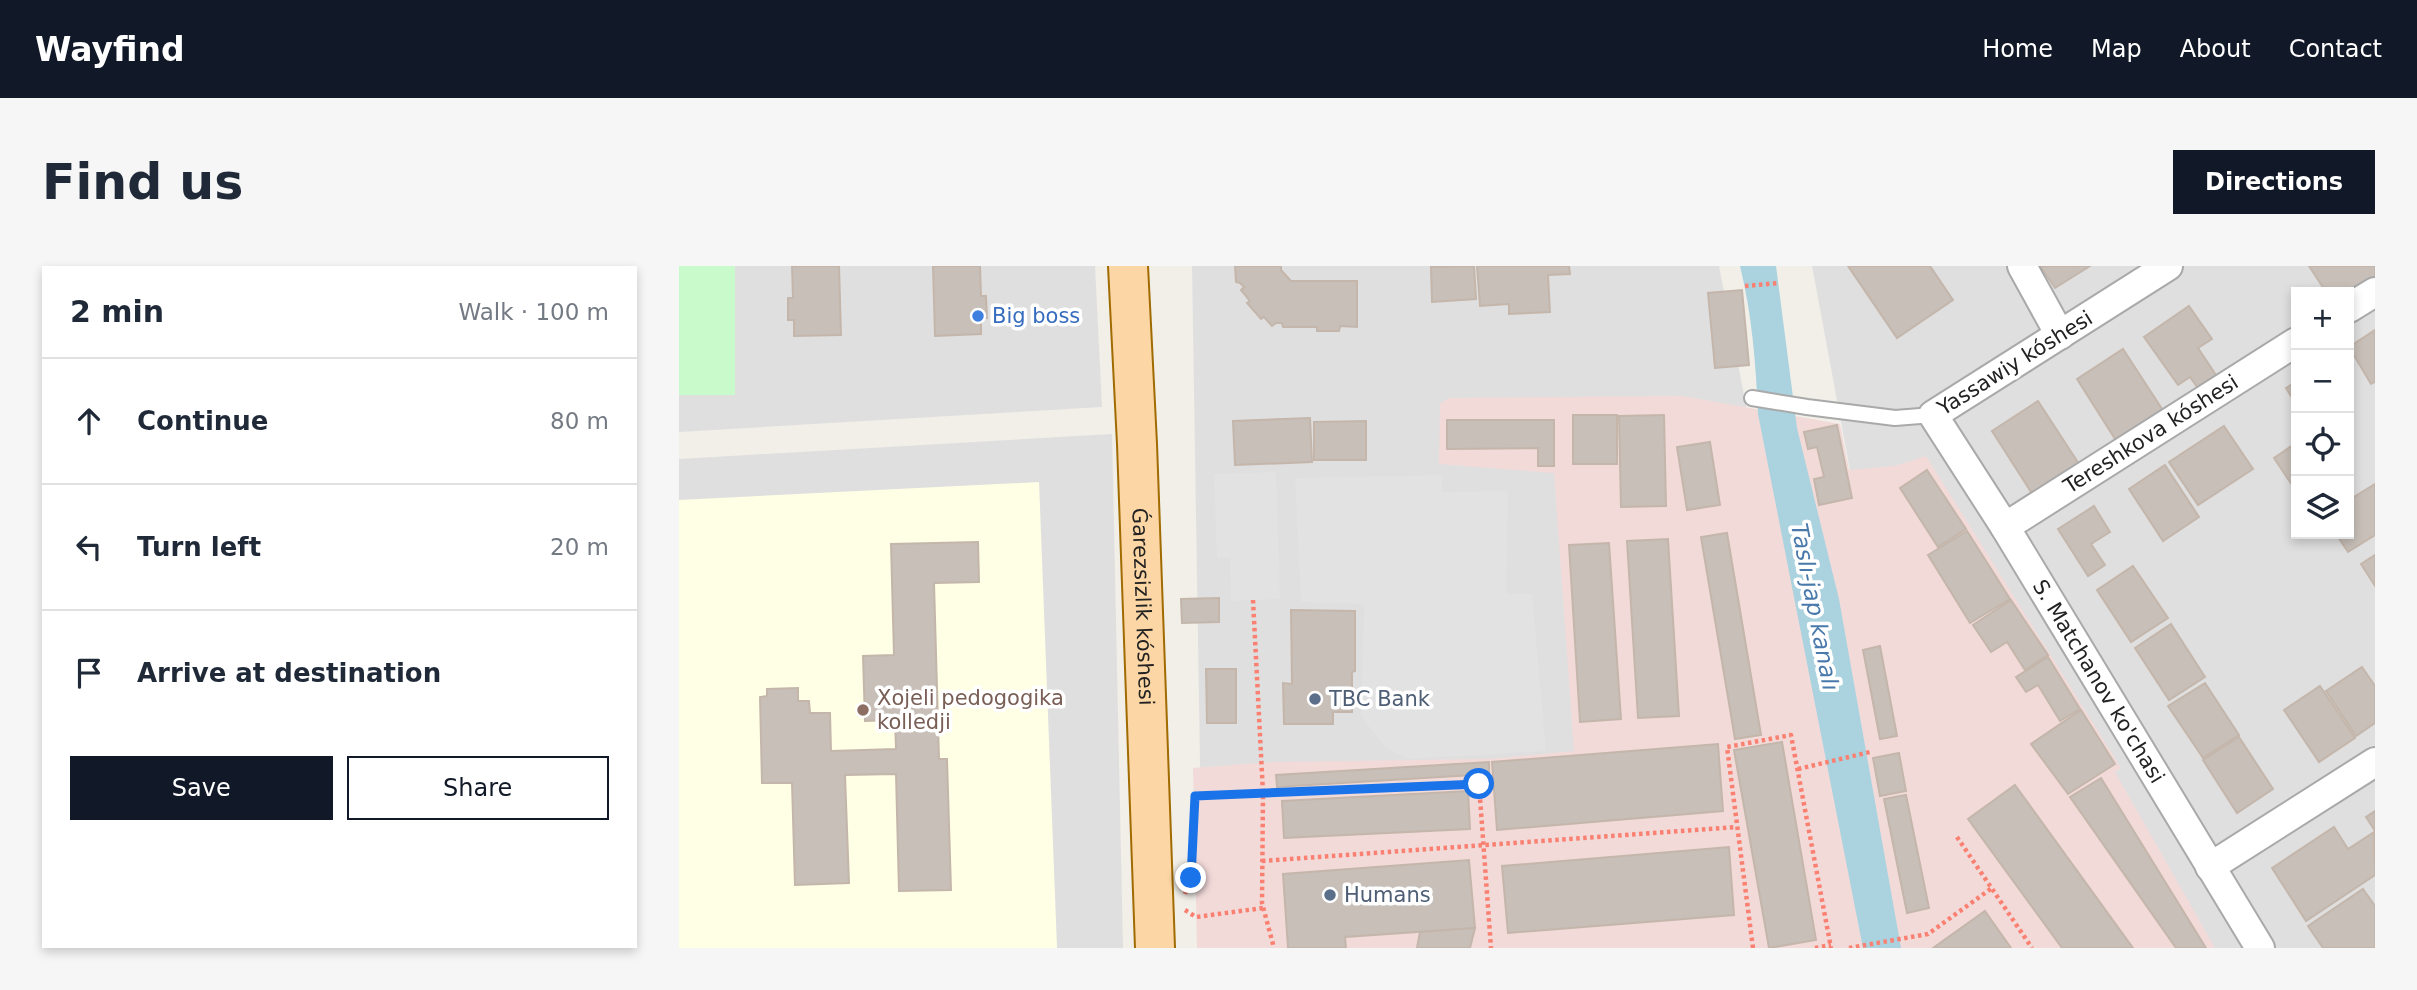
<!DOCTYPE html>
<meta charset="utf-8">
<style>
body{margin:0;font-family:"DejaVu Sans",sans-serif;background:#f6f6f7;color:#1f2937}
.controls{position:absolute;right:21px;top:21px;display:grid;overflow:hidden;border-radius:0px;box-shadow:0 4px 10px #0003}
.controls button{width:63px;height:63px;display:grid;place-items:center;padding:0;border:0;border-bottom:2px solid #e0e1e3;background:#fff;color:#1f2937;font:35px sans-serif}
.stop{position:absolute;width:21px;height:21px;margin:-16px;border:5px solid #1a73e8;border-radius:50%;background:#fff}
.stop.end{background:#1a73e8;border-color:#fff;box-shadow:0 2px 7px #0008}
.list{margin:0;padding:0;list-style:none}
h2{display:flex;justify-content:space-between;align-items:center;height:91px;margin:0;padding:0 28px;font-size:30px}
h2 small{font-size:23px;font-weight:400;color:#747a83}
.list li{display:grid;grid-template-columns:46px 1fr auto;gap:21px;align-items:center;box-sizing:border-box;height:126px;padding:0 28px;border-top:2px solid #e0e1e3}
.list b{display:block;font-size:26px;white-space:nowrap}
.list em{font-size:23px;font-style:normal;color:#747a83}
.actions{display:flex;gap:14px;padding:21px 28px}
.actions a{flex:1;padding:16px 0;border:2px solid #111827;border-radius:0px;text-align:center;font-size:24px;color:#111827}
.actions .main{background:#111827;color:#fff}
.icon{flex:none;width:38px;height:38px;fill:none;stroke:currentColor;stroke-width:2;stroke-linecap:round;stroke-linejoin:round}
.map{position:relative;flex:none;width:1696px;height:682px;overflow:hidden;border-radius:0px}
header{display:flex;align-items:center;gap:42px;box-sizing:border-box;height:98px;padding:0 35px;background:#111827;color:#fff}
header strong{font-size:33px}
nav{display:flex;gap:38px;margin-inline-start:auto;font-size:24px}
.intro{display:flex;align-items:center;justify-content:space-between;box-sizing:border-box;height:168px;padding:0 42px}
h1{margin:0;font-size:49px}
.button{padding:18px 32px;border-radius:0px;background:#111827;color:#fff;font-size:24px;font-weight:700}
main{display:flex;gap:42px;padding:0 42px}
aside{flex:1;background:#fff;border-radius:0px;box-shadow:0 4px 10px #0003}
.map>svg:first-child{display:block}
.residential{fill:#e0dfdf;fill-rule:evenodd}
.commercial{fill:#f2dad9}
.education{fill:#ffffe5}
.park{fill:#c8facc}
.parking{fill:#e2e2e2}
.water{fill:#aad3df}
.building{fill:#c7bfb8;stroke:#c4b6ab;stroke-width:2}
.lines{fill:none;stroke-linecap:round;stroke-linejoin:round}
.service-casing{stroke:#a9a9a9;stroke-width:18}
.minor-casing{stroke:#a9a9a9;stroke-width:32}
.primary-casing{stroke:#a06b00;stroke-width:42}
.path{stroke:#fa8072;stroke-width:4.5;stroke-dasharray:3.5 3.5;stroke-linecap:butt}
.service{stroke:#fff;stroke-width:14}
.minor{stroke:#fff;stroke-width:28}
.primary{stroke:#fcd6a4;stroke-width:38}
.route{stroke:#1a73e8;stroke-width:9}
.shop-dot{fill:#3f7fe0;stroke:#fff;stroke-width:2.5}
.service-dot{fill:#5c6f8a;stroke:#fff;stroke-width:2.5}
.education-dot{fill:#8d6e63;stroke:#fff;stroke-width:2.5}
.labels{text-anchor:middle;stroke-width:7;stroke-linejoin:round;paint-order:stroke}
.shop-label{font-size:21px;fill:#366cbe;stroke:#fff;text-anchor:start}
.street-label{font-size:21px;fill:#222;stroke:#fff}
.education-label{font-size:21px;fill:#785e54;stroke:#fff;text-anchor:start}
.service-label{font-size:21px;fill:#4e5e75;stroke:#fff;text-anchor:start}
.water-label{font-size:23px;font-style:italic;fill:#4a7aab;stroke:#fff}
</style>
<header>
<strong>Wayfind</strong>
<nav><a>Home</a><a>Map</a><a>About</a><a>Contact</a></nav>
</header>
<div class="intro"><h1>Find us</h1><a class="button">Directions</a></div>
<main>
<aside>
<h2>2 min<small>Walk · 100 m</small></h2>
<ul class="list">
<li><svg class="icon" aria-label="ahead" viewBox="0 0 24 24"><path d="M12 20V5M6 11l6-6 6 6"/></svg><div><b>Continue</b></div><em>80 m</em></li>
<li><svg class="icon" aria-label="left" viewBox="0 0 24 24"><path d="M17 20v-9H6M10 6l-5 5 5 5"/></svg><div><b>Turn left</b></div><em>20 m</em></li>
<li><svg class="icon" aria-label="arrive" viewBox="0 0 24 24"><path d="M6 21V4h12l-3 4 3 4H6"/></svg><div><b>Arrive at destination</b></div></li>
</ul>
<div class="actions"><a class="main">Save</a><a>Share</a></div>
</aside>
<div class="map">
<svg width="1696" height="682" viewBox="0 0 1696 682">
<rect width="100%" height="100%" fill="#f2efe9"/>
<g class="residential">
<path d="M0,0H416L423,141L0,166Z"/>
<path d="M513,0H1040L1172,682H524Z"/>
<path d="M1133,0H1696V682H1260ZM1617,26H1670V268H1617Z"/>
<path d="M433,168L444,682H0V193Z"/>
</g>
<path class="commercial" d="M1003,130L1161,158L1170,204L1216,200L1247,190L1442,502L1436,506L1536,682H518L514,502L594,496L810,493L895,485L875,207L760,198L761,138L770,132Z"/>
<path class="education" d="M360,216L378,682H0V234Z"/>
<rect class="park" x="0" y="0" width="56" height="129"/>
<g class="parking">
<path d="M597,206L601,333L552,335L551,292H538L535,208Z"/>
<path d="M764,209L762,226L829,225L827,328H853L867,485L729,493L706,481L682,450L685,338L622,336L616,212Z"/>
</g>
<path class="water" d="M1061,0H1097L1118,162L1160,333L1222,682H1184L1079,148C1077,99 1073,48 1061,0Z"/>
<g class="building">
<path d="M113,0H160L162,69L115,70V54H109V32H114Z"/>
<path d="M254,0H301L302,30H307L308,52H302V68L256,70Z"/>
<path d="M556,0H602V4L612,15H678V61L661,60L660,65H638V61H604L603,57H597L593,60L585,51L582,53L568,37L571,35L562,24L565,21L561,17L557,16Z"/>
<path d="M795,0L797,33L753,36L752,1Z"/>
<path d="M798,0H890L891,8L869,9L871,46L830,48V38L801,40Z"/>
<path d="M1169,0H1251L1274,34L1218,72Z"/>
<path d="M1361,0H1411L1376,22Z"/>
<path d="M1630,0H1696V13L1670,26H1647Z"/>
<path d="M1063,24L1070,99L1036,102L1029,27Z"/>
<path d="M1510,40L1533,73L1519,82L1539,112L1521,125L1511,111L1499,119L1465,71Z"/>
<path d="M1696,64V116L1692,118L1670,81Z"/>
<path d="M1444,83L1485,146L1438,176L1398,113Z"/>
<path d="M1617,116V138L1607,122Z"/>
<path d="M1359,135L1400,198L1354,229L1313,165Z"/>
<rect x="894" y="149" width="44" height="49"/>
<path d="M985,149L987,240L942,241L940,150Z"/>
<path d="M631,152L633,196L556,199L554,155Z"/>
<path d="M768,154H875V200H859V182L768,183Z"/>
<path d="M687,155V194H635V156Z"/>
<path d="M1158,159L1173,232L1140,239L1135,213L1145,211L1138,181L1129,183L1125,166Z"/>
<path d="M1545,160L1574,203L1519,239L1490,196Z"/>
<path d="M1031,176L1041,239L1008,244L998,181Z"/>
<path d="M1617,177V225L1595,192Z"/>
<path d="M1486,199L1520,251L1484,275L1450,223Z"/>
<path d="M1248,204L1287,263L1259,281L1221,222Z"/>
<path d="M1696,218V269L1669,286L1657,268H1670V234Z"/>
<path d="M1415,240L1431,266L1412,278L1426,299L1409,310L1379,263Z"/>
<path d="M1288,265L1331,333L1291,357L1249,289Z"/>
<path d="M1048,267L1082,469L1056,473L1022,271Z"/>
<path d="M989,273L1000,450L959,452L948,275Z"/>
<path d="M299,276L300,316L255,317L260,493H268L272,624L220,625L217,508L166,509L170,617L116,619L113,517H83L81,431L88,430V423L119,422V435H130L131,447H151L152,485L217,483L216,454L186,455L184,390L215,389L212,278Z"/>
<path d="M930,277L942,453L901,456L890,279Z"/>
<path d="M1696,289V320L1682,298Z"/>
<path d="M1454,300L1489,352L1452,376L1418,324Z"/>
<path d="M540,332V356L503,357L502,333Z"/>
<path d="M1332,334L1369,389L1346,404L1328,376L1312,386L1294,359Z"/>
<path d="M612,344L676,345V405L673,406V446H654V458H605L604,417L613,418Z"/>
<path d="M1492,358L1526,411L1490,434L1456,382Z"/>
<path d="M1201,380L1218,470L1201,473L1184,384Z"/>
<path d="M1369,391L1401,443L1381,455L1359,419L1347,426L1337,411Z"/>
<path d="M1683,401L1696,420V457L1677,470L1647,425Z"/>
<path d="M527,403H557V457H528Z"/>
<path d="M1526,417L1560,469L1524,492L1489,440Z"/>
<path d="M1641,420L1676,472L1640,496L1605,444Z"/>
<path d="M1402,444L1436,498L1389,528L1352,478Z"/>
<path d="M1560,471L1594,523L1558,547L1524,494Z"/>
<path d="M1103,476L1137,674L1090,682L1055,484Z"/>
<path d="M1039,478L1044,545L818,564L813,496Z"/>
<path d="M1220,487L1227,525L1201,530L1194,492Z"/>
<path d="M810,496V508L598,521L597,509Z"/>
<path d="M1422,512L1527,682H1497L1391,531Z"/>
<path d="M1336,519L1454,682H1383L1289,553Z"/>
<path d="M789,525L791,563L605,572L603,535Z"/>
<path d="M1227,529L1250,642L1228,647L1205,533Z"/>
<path d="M1696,545V565L1687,551Z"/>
<path d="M1655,561L1669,583L1695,566L1696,609L1627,655L1593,602Z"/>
<path d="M1050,581L1055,649L829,667L823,600Z"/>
<path d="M790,594L796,662L666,671L667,682H609L604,608Z"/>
<path d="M1684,623L1696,640V682H1644L1629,660Z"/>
<path d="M1306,645L1332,682H1254Z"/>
<path d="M796,662L791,682H738L741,666Z"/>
</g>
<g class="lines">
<g class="service-casing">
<path id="service" d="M1073,132L1128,141L1216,152L1254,149"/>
</g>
<g class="minor-casing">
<g id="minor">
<path d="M1343,0L1381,69"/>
<path id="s1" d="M1489,0L1254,149L1326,261L1581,682"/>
<path d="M1670,42L1696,26"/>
<path id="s2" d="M1326,261L1617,76"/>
<path d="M1531,601L1696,496"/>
</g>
</g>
<g class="primary-casing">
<g id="primary">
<path id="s3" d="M449,0L458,178L476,682"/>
</g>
</g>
<g class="path">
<path d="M1066,20L1100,17"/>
<path d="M574,334L584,527L583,637L595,682"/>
<path d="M1119,503L1191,486"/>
<path d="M1278,571L1353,682"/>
<path d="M583,595L1057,561"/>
<path d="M506,628L512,612L516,530L800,518L812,682"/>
<path d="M506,644L517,651L584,642"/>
<path d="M1074,682L1048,481L1112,469L1152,682"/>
<path d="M1136,682L1152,679"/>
<path d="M1170,682L1249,668L1313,622"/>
</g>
<use href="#service" class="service"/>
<use href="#minor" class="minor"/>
<use href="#primary" class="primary"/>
</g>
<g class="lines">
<path class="route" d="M512,612L516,530L800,518"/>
</g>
<circle class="shop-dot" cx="299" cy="50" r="7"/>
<g class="service-dot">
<circle cx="636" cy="433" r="7"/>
<circle cx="651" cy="629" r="7"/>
</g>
<circle class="education-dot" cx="184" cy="444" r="7"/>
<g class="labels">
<g class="shop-label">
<text x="313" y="57">Big boss</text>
</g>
<g class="street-label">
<text transform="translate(1336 97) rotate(-32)" y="7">Yassawiy kóshesi</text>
<text dy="7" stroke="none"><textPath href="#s2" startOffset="173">Tereshkova kóshesi</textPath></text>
<text dy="7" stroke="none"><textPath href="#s3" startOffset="341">Ǵarezsizlik kóshesi</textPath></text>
<text dy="7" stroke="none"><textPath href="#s1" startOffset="592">S. Matchanov ko'chasi</textPath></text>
</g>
<g class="education-label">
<text x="198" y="439">Xojeli pedogogika<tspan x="198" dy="24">kolledji</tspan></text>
</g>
<g class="service-label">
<text x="650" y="440">TBC Bank</text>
<text x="665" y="636">Humans</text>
</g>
<g class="water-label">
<text transform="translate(1136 341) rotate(79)" y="8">Taslı-jap kanalı</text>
</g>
</g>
</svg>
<div class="controls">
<button>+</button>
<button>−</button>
<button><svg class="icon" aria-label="locate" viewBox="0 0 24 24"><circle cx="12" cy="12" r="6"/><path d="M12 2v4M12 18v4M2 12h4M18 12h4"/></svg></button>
<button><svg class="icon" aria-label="layers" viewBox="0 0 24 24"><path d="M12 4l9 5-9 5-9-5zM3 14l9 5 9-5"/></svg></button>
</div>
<div class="stop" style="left:800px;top:518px"></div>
<div class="stop end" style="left:512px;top:612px"></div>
</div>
</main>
